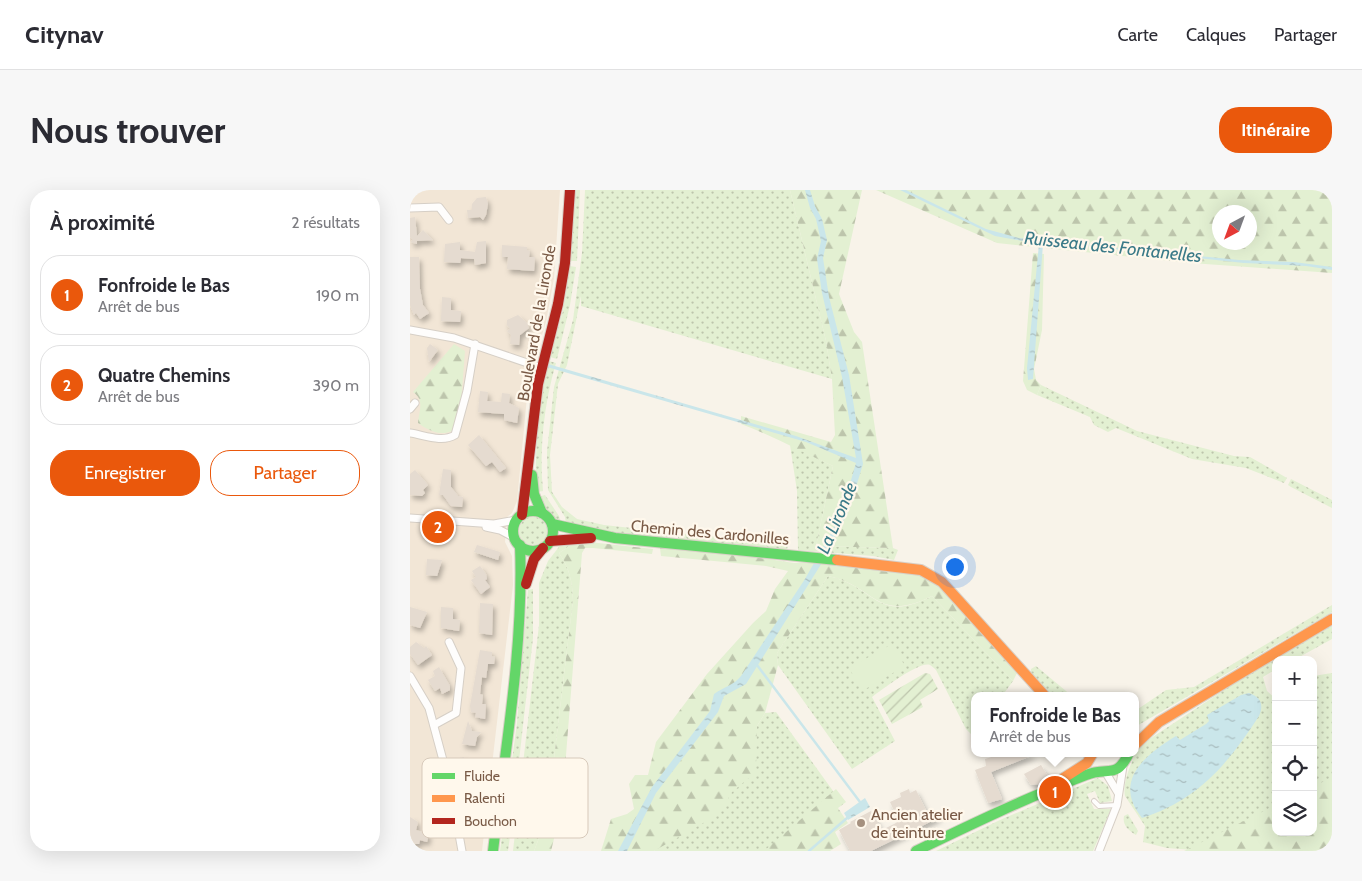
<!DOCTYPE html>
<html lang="fr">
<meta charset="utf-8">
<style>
body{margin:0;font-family:Cabin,sans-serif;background:#f7f7f7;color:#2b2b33}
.controls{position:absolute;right:15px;bottom:15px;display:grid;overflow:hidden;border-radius:10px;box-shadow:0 5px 20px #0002}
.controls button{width:45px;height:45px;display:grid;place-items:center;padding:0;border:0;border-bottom:1px solid #e1e1e2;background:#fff;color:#2b2b33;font:25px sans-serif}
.compass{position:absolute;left:802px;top:15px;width:45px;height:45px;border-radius:50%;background:#fff;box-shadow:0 5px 20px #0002;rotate:221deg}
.you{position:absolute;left:544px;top:376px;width:18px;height:18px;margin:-12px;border:4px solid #fff;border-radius:50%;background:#1a73e8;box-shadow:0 0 0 8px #1a73e833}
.badge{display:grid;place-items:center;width:32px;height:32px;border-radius:50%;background:#ea580c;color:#fff;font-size:16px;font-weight:700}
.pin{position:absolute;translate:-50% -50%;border:2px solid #fff;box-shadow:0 1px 5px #0006}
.popup{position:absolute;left:561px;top:502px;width:168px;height:65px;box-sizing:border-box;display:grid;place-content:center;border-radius:10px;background:#fff;filter:drop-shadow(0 1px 4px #0005);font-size:16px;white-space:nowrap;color:#7c7c81}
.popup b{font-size:19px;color:#2b2b33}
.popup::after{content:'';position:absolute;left:50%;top:100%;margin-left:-10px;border:10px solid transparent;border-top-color:#fff}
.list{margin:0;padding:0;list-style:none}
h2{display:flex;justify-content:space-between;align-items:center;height:65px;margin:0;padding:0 20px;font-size:21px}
h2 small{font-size:16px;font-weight:400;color:#7c7c81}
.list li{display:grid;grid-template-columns:32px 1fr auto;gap:15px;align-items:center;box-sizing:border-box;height:80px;margin:0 10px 10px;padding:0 10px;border:1px solid #e1e1e2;border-radius:20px}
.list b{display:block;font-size:19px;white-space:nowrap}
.list p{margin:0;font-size:16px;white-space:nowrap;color:#7c7c81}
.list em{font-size:16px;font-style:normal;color:#7c7c81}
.actions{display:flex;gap:10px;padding:15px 20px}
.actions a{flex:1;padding:11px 0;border:1px solid #ea580c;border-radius:20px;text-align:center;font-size:18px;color:#ea580c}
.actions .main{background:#ea580c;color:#fff}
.icon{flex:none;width:28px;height:28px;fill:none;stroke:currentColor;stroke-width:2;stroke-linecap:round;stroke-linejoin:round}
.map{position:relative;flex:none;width:922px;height:661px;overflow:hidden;border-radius:20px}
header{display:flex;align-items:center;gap:30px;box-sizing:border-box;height:70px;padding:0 25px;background:#fff;border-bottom:1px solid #e1e1e2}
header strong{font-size:24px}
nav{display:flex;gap:28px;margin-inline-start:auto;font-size:18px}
.intro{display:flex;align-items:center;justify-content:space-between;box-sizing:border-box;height:120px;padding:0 30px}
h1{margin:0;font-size:35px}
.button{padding:12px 22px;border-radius:20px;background:#ea580c;color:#fff;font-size:18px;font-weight:700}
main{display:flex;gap:30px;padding:0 30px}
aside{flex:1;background:#fff;border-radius:20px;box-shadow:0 5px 20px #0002}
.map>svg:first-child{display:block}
.residential{fill:#f2e6d6}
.grass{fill:url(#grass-dots)}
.forest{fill:url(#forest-firs);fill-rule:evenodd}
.park{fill:#e3f0d2}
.garden{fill:url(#garden-furrows)}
.water{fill:url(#water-ripples)}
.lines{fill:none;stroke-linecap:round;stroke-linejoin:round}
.stream{stroke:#cae6ea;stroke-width:2.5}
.building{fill:#e5dbd0;filter:url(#shadow)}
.lane-casing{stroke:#d6cfc6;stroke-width:6}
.street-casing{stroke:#d6cfc6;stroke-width:9}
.fast-casing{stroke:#d8cfc6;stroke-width:12}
.slow-casing{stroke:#d8cfc6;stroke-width:12}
.jam-casing{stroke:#d8cfc6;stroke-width:12}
.lane{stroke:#fefdfc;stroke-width:4}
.street{stroke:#fefdfc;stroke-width:7}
.fast{stroke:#63d668;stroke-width:10}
.slow{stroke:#ff974d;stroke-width:10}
.jam{stroke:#b3261e;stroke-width:10}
.poi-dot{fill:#a5907f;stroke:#fff8ec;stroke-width:2}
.labels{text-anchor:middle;stroke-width:4.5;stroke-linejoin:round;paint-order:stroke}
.street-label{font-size:16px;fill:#795a46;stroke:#fff8ec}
.poi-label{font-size:16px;fill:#795a46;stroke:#fff8ec;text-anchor:start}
.water-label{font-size:18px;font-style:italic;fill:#3b7a88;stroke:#fff8ec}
.key{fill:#fff8ec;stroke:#d7c9ba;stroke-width:1}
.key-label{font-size:14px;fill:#795a46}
</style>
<header>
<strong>Citynav</strong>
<nav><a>Carte</a><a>Calques</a><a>Partager</a></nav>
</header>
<div class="intro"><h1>Nous trouver</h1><a class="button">Itinéraire</a></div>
<main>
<aside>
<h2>À proximité<small>2 résultats</small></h2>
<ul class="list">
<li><span class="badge">1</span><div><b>Fonfroide le Bas</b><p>Arrêt de bus</p></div><em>190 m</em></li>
<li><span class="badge">2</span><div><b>Quatre Chemins</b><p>Arrêt de bus</p></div><em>390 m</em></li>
</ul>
<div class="actions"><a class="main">Enregistrer</a><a>Partager</a></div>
</aside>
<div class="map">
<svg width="922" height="661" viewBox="0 0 922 661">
<defs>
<pattern id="grass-dots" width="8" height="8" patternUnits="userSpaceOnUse" patternTransform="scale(1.25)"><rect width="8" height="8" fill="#e3f0d2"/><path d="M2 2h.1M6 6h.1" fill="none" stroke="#bdc5ac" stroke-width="1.8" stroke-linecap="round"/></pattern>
<pattern id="forest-firs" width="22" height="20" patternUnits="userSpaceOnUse" patternTransform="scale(1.25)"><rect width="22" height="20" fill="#e3f0d2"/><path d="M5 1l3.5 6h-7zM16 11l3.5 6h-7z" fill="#bdc5ac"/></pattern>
<pattern id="garden-furrows" width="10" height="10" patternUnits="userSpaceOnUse" patternTransform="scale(1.25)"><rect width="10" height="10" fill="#e3f0d2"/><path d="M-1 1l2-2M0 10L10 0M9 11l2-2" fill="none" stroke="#bdc5ac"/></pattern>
<pattern id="water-ripples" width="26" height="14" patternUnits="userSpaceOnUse" patternTransform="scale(1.25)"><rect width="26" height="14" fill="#cae6ea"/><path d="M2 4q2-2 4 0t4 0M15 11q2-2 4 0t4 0" fill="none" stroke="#a9bdbf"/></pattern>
<filter id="shadow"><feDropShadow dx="2.5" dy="4" stdDeviation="2.5" flood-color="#0004"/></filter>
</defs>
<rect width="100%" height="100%" fill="#f8f3e9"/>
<path class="residential" d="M0,0H150L144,88L136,132L119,186L107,311L102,323L97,327L95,352L102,366L103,395L72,661H0Z"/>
<g class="grass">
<path d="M165,0H170L167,71H160Z"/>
<path d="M175,0H380L416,151L422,189L171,116V106L157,175L148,194L140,265L142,302L152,317L167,329L194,335L258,342L257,349L177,339L156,334L155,327L138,300L137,262L144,197L163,130L172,63Z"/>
<path d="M160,76L166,77L160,115L147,169L140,167L153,121Z"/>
<path d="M139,171L146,173C134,214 129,258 133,301L127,302C123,271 130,201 139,171Z"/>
<path d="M631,195L727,241L824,266L840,267L877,288L874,293L836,278L782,269L706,238L698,242L684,235L680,227L627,205Z"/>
<path d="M380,255L423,276L406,356L483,358L488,360L484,370L463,366L388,360L387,301Z"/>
<path d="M881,289L922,310V318L881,297L878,295Z"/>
<path d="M135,305L149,326L151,334L136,322L128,307Z"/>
<circle cx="123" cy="341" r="14"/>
<path d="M268,343L378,353L377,360L268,349Z"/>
<path d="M152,353H164L149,363C160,379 162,391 163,410L137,627L124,661H103L129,435V393L138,371Z"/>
<path d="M418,386C466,396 466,435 522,406L603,491L592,506H565V541L561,544L556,539L526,480C524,478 522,476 520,475C509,471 472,500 462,507L485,551L442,579L368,475L367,463Z"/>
<path d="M123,399V448L102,632L98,661H90L107,533L118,400Z"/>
<path d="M922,415V422L725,537V521L756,500L784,497Z"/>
<path d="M922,436V449L884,470H866V479L853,487L857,501L866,509V619L783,660L757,658L733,652L735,636L715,606C712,593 723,565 732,554L831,489Z"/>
<path d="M626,476L662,506H642L621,484V479Z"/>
<path d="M922,483V589L903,598V486Z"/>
<path d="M366,522L431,612L373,661H244L303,608L355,523Z"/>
<path d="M688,588L698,596L702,611L690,613L685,601L677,604L684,619H701L683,661H526L590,630Z"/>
<path d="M718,624L728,641L726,645C719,641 712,635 714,626Z"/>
</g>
<g class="forest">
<path d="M380,0H452L429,104L444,142L452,152L483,358L406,356L423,276C391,262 363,246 331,234V226L421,252L425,245L422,189L416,151Z"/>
<path d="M466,0H922V83L781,73L587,53ZM809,22H839V52H809Z"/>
<path d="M623,63L634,64L632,140L624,179L626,190L631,195L627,205L617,200L613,191Z"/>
<path d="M44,154L55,161L51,213L44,240C31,247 19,241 8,233C9,221 15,210 3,202Z"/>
<path d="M179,352L243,359L242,364L183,358H175L172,363L152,616L141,661H124L137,627L163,410C162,391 160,379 149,363L164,353Z"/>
<path d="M250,358L325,364L384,373L416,372L423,375L501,380L527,391L609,479L603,491L522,406C466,434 466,396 418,386L367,463L368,475L355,523L347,536L346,582L322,602L309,624L244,661H191L201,629L217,624L224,619L219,594L225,585H238L246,552L297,484L343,433L356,421L365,399L378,381L356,376L251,366Z"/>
<path d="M922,587V661H774L866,615V642H903V597Z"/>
<path d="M426,599L436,612L428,618L438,633L425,642L431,654L420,661H354Z"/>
</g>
<path class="park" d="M482,454L495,476L452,501L439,478Z"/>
<path class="garden" d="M515,483L520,484L528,499L510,510L513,517L482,534L469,510Z"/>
<g class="water">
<path d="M395,0H400L405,16L412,29L417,50L413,68L419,107L439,185L453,274L439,320L415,368L336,494L314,506L308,522L246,603L217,661H208L242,597L300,521L304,504C314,497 324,495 331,486L395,389L421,343L434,314L446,273L396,252L137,177L138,174L386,246L446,268L432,187L412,103L407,69L411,51L406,29L400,18Z"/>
<path d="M490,0H496L576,39L609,48L829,70L884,72L922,77V80L896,76L834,73L657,54H633L623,189L618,190L617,178L629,54L585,46Z"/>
<path d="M839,503C851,507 854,515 849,526C818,574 788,610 732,628C702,591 735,565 766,546L770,550L796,534L799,531L797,525L831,505Z"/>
<path d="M455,608L460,617L438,630L434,623Z"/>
</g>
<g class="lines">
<g class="stream">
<path d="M347,475L450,612"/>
<path d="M399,661L437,628"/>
</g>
</g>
<g class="building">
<path d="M76,7L78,14L76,25L73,30L70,27L58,28L57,20H62V14L67,8Z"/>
<path d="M5,27L7,46L13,40L23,50L7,51V54L0,52L3,50L0,47V28Z"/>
<path d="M76,51V73L65,75L64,69L51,68L50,73L34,72L35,54L50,52V60L65,62L67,52Z"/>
<path d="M92,55L117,57V60L120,61L119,67H125L124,81L97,79L98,67H92Z"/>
<path d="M0,67H9L10,99L13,115L19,123L10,129L6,123L4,125L0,115Z"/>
<path d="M32,107L41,108V120L51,121L50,132L31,131Z"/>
<path d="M108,125L117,133L119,138L110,145L109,155L100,154L101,145L97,141L100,139L97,135V130Z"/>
<path d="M20,154L28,160L19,172L17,158Z"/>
<path d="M70,201L78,202L77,211L91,212L92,203L100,204L99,213L109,218L107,233L94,230V224L68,222Z"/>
<path d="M69,245L96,278L90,282L82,272L76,276L58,255Z"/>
<path d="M33,279L41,280V297L48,306L53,307L52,317L41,316L33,305H29Z"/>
<path d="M5,280L18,295L13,300L15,303L12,306L0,305V284Z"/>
<path d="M67,355L90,362L88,370L64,362Z"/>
<path d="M17,369L32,370L27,386L16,385Z"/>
<path d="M70,376L76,384L77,389L75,390L80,397L71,404L61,390L66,387L62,381Z"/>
<path d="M70,413L83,414L82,445L69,443Z"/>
<path d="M0,417L17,422L10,438L0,435Z"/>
<path d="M31,417L43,418V429L50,430L49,441L31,438Z"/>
<path d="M6,452L14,458L16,456L22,465L8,475L0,464V457Z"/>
<path d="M70,460L82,462V466L85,467L84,474H78L76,488L72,487L70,504L73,505L72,514H76L75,529L65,527L66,523L61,522L60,516Z"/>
<path d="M29,477L40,496V500L32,504L30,498L25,501L18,490L25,486L23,481Z"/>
<path d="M58,531L62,541L71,542L67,547L65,556L52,554Z"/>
<path d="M594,563L626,564L581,582L592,609L578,613L565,580L576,576L575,569Z"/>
<path d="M54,567L55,571L64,569L66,579L68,578L65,603H70L69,623L57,622V608H55L57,595L50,594L51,579L46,575L45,569Z"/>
<path d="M631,575L639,588L630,594L621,595L614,584Z"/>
<path d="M499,599L500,603L506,600L517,622L530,627L461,661H440L429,640L441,633L440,632L461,621L472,640L486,633L489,631L480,612L491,607L490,603Z"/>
<path d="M0,627L8,632L6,640L19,644L17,652L10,650L9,654H0Z"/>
</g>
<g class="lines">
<g class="lane-casing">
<path id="lane" d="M684,611L689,616L707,615"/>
</g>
<g class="street-casing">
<g id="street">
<path d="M0,18L29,17L39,30"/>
<path d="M0,140L44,148L132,178"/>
<path d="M0,219L5,213"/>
<path d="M0,243C14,245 32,253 45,245L57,201L65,154"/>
<path d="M0,328L84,334L106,330"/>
<path d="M76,337L90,340L105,348"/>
<path d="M0,486L19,518L41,600L52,661"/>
<path d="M24,535L46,523L51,478L39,452"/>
<path d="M696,583L708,603"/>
<path d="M689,661L707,615L713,576"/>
</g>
</g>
<g class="fast-casing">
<g id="fast">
<path d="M122,285L124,304L132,323"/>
<circle cx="123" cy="341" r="20"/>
<path d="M142,334L205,348L427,370"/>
<path d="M83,661C95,560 114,457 110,355"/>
<path d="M506,661C562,634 618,607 676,585C699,576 706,590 719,563"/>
</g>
</g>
<g class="slow-casing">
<g id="slow">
<path d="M427,370L511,380L532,392L635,506"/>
<path d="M725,555L749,532L922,429"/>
<path d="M652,589L677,573L683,563"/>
</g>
</g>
<g class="jam-casing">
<g id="jam">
<path d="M112,325L128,194L148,114L155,73L160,0"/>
<path d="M140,351L181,348"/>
<path d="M116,394L124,369L133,358"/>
</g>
</g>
<use href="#lane" class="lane"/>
<use href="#street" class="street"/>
<use href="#fast" class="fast"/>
<use href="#slow" class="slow"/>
<use href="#jam" class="jam"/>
</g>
<circle class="poi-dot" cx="451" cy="633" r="5"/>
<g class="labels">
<g class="street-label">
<text transform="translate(126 133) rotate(-80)" y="6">Boulevard de la Lironde</text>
<text transform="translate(300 342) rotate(5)" y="6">Chemin des Cardonilles</text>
</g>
<g class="poi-label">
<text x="461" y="630">Ancien atelier<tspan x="461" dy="18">de teinture</tspan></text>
</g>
<g class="water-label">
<text transform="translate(703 57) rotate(6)" y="6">Ruisseau des Fontanelles</text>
<text transform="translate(427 328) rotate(-67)" y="6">La Lironde</text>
</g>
</g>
<rect x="12" y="568" width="166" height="80" rx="8" class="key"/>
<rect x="22" y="583" width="23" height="6" fill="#63d668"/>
<rect x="22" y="605" width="23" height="7" fill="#ff974d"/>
<rect x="22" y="628" width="23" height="6" fill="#b3261e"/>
<g class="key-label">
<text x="54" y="591">Fluide</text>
<text x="54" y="613">Ralenti</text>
<text x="54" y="636">Bouchon</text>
</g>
</svg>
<div class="controls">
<button>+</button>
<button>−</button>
<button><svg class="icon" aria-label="locate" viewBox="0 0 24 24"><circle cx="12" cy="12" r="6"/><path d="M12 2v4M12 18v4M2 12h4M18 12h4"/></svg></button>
<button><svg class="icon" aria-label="layers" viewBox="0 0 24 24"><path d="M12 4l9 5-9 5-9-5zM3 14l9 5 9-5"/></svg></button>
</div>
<svg class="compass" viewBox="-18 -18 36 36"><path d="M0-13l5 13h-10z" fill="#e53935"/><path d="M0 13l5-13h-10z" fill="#7c7c81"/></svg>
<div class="you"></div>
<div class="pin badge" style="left:645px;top:602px">1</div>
<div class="popup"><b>Fonfroide le Bas</b>Arrêt de bus</div>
<div class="pin badge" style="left:28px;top:337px">2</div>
</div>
</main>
